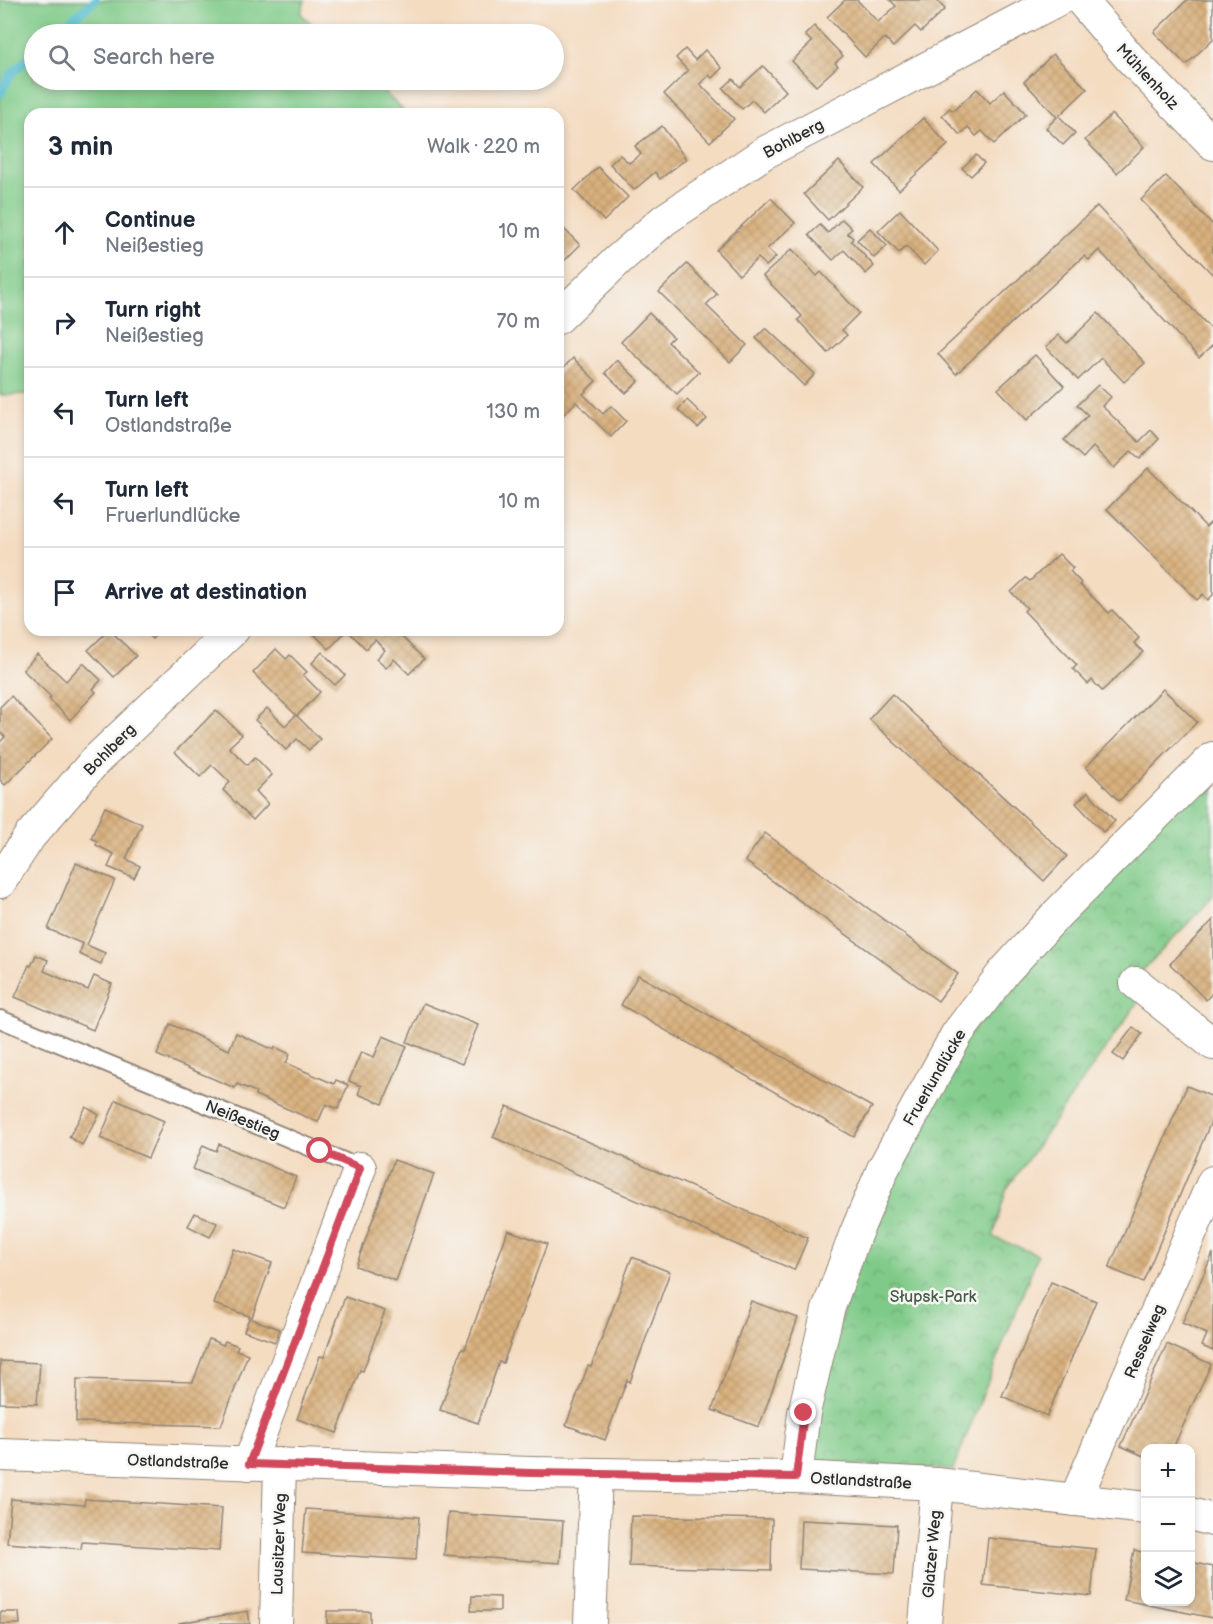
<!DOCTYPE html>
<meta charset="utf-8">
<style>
body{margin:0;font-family:"Balsamiq Sans",sans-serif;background:#f2f2f3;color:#1f2937}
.controls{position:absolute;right:18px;bottom:18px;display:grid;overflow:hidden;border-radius:12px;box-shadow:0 3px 9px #0003}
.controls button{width:54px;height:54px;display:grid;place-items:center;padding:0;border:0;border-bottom:2px solid #e0e1e3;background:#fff;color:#1f2937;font:30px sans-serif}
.stop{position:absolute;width:18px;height:18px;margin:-14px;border:4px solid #d1495b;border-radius:50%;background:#fff}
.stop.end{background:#d1495b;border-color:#fff;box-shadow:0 2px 6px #0008}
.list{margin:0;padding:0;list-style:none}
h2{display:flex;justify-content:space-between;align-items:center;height:78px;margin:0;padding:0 24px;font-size:26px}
h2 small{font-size:20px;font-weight:400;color:#747a83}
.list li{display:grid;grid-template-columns:39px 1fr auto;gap:18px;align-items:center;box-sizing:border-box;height:90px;padding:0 24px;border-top:2px solid #e0e1e3}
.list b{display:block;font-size:22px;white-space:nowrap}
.list p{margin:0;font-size:20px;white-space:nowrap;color:#747a83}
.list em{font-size:20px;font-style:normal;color:#747a83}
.icon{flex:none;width:33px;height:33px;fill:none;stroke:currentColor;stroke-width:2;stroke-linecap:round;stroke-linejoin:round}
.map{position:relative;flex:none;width:1213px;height:1624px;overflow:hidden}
.search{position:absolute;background:#fff;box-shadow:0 3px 9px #0003;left:24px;top:24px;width:540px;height:66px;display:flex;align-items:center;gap:15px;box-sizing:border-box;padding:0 21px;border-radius:33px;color:#747a83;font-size:22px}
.panel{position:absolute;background:#fff;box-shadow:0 3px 9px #0003;left:24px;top:108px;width:540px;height:528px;border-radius:18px}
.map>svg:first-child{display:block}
.green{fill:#7fca88;stroke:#557a5a;stroke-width:1.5}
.park{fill:url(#park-crowns);stroke:#557a5a;stroke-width:1.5}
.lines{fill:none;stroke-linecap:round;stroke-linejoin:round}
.stream{stroke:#52bccf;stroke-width:9}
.building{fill:url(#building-cross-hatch)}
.service-casing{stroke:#908476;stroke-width:20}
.minor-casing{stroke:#908476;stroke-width:34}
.service{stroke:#fff;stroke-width:16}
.minor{stroke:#fff;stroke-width:32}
.route{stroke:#d1495b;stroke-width:8}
.labels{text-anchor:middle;stroke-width:5;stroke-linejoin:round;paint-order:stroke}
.street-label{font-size:16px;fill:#2b2b2b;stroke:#f6f6f2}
.park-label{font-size:16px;fill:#445b47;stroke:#f6f6f2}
</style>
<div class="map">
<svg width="1213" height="1624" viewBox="0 0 1213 1624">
<defs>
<pattern id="park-crowns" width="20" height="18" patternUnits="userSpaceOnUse" patternTransform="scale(1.5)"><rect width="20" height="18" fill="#7fca88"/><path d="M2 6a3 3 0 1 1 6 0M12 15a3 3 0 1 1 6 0" fill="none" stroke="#68a46f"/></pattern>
<pattern id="building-cross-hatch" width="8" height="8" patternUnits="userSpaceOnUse" patternTransform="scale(1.5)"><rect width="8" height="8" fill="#d9b17e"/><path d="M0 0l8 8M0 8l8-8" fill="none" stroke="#ba986d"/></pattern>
</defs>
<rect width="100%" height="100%" fill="#f6f6f2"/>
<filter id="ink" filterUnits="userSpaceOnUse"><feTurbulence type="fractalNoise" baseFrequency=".0167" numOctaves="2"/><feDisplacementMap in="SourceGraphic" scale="12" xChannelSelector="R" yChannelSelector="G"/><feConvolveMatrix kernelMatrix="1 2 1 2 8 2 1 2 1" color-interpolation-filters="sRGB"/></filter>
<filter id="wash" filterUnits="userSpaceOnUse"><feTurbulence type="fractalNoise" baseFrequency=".008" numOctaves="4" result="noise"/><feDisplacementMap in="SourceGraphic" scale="24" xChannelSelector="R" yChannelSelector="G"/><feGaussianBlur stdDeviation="1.35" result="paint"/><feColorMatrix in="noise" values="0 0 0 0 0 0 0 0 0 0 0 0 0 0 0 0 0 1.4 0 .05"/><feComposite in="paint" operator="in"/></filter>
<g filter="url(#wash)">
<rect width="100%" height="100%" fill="#f4dcc1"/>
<path class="green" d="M0,0H305L301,14L323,34H34V80H371L403,110L398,114H30V394L0,395Z"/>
<path class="park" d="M1213,770V897L1126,988L1140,999L1006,1190L993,1237L1038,1255L953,1470L815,1463L810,1460L812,1417L863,1244L905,1150L963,1042L1053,930Z"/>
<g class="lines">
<g class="stream">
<path d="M55,34L95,0"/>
<path d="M0,94L11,74L34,53"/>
</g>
</g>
<g id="blocks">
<g class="building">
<path d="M845,0H857L878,22L896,6L890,0H936L945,9L921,32L915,26L893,47L885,38L865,57L827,17Z"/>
<path d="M1187,0H1213V39L1186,65L1154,32Z"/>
<path d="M814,26L843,56L835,63L838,66L816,86L792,61L812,42L805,35Z"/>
<path d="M685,49L695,60L705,50L722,68L712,78L709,75L700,84L734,119L710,142L664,94L688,71L676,58Z"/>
<path d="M1053,54L1087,89L1059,116L1075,133L1063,145L1046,128L1057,117L1024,82Z"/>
<path d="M763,66L786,91L764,112L752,100L742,109L723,88L733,79L740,87Z"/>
<path d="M977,89L990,103L1004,90L1026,114L994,144L982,131L976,136L968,127L960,135L942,115L950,108L953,111Z"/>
<path d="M1112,114L1144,147L1117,173L1085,140Z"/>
<path d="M923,118L948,145L899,190L874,164Z"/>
<path d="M662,126L686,159L660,179L655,172L634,190L610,164L620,155L629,163L641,154L635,146Z"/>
<path d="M976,155L984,163L971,176L962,168Z"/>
<path d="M839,161L863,187L828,220L804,194Z"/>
<path d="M598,167L628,197L604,221L574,190Z"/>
<path d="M1166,176L1213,225V275L1141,200Z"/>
<path d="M771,198L795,223L767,249L776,257L766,266L758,258L739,275L716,250Z"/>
<path d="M1097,206L1213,331V345L1199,358L1099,250L1089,260L1084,256L956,374L938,354Z"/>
<path d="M900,210L938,251L924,265L906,246L899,253L878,231Z"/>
<path d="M842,219L852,229L847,233L853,238L851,241L874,266L866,274L844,250L833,260L809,235L820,225L828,233Z"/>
<path d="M558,223L580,245L562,263L558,259Z"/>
<path d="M870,228L887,246L874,258L857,240Z"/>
<path d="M792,249L817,276L821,272L859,313L842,330L847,335L828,353L798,320L802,316L763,276Z"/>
<path d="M687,264L717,294L706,305L747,345L730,362L659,292Z"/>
<path d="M649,313L673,337L668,342L699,372L677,394L621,342Z"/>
<path d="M1098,313L1145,363L1124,382L1101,358L1078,380L1046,347L1059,335L1067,343Z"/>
<path d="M766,328L815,374L804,386L756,338Z"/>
<path d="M1035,355L1064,386L1027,420L998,389Z"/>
<path d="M573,358L596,381L583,394L603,414L611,406L626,421L611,437L576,402L558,420V373Z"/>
<path d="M617,360L639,381L626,393L605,373Z"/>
<path d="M1098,385L1111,397L1102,406L1139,442L1151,430L1159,439L1140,459L1131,451L1114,468L1093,447L1083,458L1064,440L1088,415L1077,405Z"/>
<path d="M687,400L707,419L698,428L678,410Z"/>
<path d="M1148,468L1206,527L1213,520V595L1208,600L1203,594L1197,600L1107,509Z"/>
<path d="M1059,554L1073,568L1070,571L1081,583L1080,585L1109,613L1112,610L1139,638L1134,643L1143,652L1102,691L1092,680L1088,684L1073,669L1077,665L1024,611L1027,608L1011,592L1026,578L1030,581Z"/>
<path d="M105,630H113L111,631L136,656L114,677L88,650L107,632Z"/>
<path d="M143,630H161L152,639Z"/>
<path d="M310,630H395L424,659L409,674L394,659L386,668L376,659L385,650L375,640L366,649L347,630L329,649Z"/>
<path d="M276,649L286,659L290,655L307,672L303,675L320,692L297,716L253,673Z"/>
<path d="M322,652L345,675L335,685L312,663Z"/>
<path d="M37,654L66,681L83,663L101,680L93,689L96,692L70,720L49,699L51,697L23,670Z"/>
<path d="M1163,689L1197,722L1119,801L1086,767Z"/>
<path d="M892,694L1067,856L1044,881L869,719Z"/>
<path d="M11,696L52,739L5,785L0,780V742L5,737L0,732V707Z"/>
<path d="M267,708L285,726L296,715L320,739L309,750L297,739L286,750L255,720Z"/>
<path d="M216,710L242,735L229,747L247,765L255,757L272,775L256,791L268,804L253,820L223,790L230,782L212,765L200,777L175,752Z"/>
<path d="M1088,792L1115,821L1103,832L1076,803Z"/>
<path d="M105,807L142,824L126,859L140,866L134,878L108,867L114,854L96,845L97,841L91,838Z"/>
<path d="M765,833L958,974L938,1001L745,861Z"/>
<path d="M76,863L115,880L87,945L105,953L101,964L79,954L83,944L48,929Z"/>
<path d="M1213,920V992L1206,1000L1170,964Z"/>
<path d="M36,955L48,960L44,971L88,990L94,976L112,984L93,1030L15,997L29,965L31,966Z"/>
<path d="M638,975L872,1107L854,1137L621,1005Z"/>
<path d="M423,1003L478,1025L462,1064L407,1042Z"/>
<path d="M170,1024L229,1050L236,1033L274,1050L275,1047L290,1054L286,1063L334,1084L336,1080L348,1085L338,1109L326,1104L318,1122L255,1095L256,1092L237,1084L235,1088L157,1055Z"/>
<path d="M1133,1027L1142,1034L1123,1061L1113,1054Z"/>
<path d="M383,1036L407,1046L383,1104L358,1094L361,1086L349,1081L361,1052L374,1057Z"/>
<path d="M1187,1086L1213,1097V1117L1143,1282L1109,1268Z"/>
<path d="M116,1100L164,1121L148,1158L100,1138Z"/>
<path d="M507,1106L808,1238L794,1270L493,1137Z"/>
<path d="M86,1107L99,1115L82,1145L69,1137Z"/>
<path d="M219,1144L296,1177L284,1207L193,1169L203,1145L216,1151Z"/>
<path d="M394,1160L434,1174L396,1281L356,1266Z"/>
<path d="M195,1213L217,1223L210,1237L188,1226Z"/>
<path d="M508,1230L547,1244L503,1363L499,1362L478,1423L440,1410L462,1348L465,1349Z"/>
<path d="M233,1249L272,1263L252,1317L214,1304Z"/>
<path d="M1213,1253V1351L1202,1346L1207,1334L1182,1323Z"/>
<path d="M632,1257L670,1272L630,1382L627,1380L605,1440L566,1425L588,1366L591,1367Z"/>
<path d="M1051,1282L1096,1301L1047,1416L1002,1396Z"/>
<path d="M345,1297L385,1311L363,1371L360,1370L337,1433L297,1419L320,1356L324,1357Z"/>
<path d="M751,1301L798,1318L759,1427L712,1410Z"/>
<path d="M249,1318L280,1329L275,1342L244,1331Z"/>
<path d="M209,1339L223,1345L225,1341L238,1346L236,1350L248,1354L221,1426L76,1422L77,1379L193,1382Z"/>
<path d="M1167,1344L1211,1364L1173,1448H1146V1457L1121,1446Z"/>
<path d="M0,1361L40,1363L37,1404L0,1403Z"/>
<path d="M11,1499L84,1505L85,1499L222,1508L219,1551L82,1542L81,1549L7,1543Z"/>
<path d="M306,1509L419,1517L416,1560L302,1553Z"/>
<path d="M448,1513L563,1521L560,1563L444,1555Z"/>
<path d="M631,1516L772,1519L771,1570L629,1566Z"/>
<path d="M801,1520L897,1525L894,1574L799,1569Z"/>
<path d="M988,1538L1096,1549L1091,1596L983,1585Z"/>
<path d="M1134,1550L1146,1553V1602H1191V1562L1213,1567V1618L1124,1600Z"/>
<path d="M472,1596L500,1597V1611H471Z"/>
<path d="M248,1611L250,1624H179V1623Z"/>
<rect x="327" y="1611" width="43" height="13"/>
<path d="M0,1612H19L20,1624H0Z"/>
</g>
</g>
</g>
<g filter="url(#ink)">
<use href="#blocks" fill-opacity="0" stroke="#908476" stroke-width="1.5"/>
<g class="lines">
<g class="service-casing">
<path id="service" d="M0,1019L360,1168"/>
</g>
<g class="minor-casing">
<g id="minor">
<path d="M1081,0L1130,58L1213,144"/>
<path d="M558,318L618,260L664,220L764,153L1057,0"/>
<path d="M0,882L30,836L95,761L233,630"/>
<path d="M1136,983L1213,1044"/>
<path d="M0,1455L531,1473L796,1477L937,1484L1146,1508"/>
<path d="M249,1464L360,1168"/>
<path d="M796,1477L804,1413L828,1310L855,1235L883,1169L957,1034L1004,972L1058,913L1213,758"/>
<path d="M1075,1500L1213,1182"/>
<path d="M1190,1514L1213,1520"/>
<path d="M276,1624L280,1464"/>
<path d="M590,1624L596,1474"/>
<path d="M925,1624L937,1484"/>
</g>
</g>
<use href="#service" class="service"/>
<use href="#minor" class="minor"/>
</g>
</g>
<g class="lines" filter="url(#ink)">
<path class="route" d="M320,1151L360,1168L249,1464L531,1473L796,1477L804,1413"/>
</g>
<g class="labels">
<g class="street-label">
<text transform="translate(1148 76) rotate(47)" y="6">Mühlenholz</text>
<text transform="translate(793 138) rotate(-28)" y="6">Bohlberg</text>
<text transform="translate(109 749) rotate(-45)" y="6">Bohlberg</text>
<text transform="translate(934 1077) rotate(-60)" y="6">Fruerlundlücke</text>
<text transform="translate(243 1119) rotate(22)" y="6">Neißestieg</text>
<text transform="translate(1144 1341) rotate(-67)" y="6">Resselweg</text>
<text transform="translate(178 1461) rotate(2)" y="6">Ostlandstraße</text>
<text transform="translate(861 1480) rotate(3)" y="6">Ostlandstraße</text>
<text transform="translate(278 1544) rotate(-88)" y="6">Lausitzer Weg</text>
<text transform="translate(931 1554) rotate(-85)" y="6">Glatzer Weg</text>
</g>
<g class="park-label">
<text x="933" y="1302">Słupsk-Park</text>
</g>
</g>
</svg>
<div class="controls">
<button>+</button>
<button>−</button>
<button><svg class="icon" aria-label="layers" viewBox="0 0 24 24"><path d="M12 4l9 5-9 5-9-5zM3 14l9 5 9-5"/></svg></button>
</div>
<div class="stop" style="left:320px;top:1151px"></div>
<div class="stop end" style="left:804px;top:1413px"></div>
<div class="search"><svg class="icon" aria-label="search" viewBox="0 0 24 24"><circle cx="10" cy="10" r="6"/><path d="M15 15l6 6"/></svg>Search here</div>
<section class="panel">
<h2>3 min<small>Walk · 220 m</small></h2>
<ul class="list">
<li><svg class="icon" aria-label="ahead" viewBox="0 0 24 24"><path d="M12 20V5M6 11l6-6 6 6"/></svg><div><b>Continue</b><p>Neißestieg</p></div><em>10 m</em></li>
<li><svg class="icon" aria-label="right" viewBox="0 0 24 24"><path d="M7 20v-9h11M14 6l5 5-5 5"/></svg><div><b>Turn right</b><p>Neißestieg</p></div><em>70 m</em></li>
<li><svg class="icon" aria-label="left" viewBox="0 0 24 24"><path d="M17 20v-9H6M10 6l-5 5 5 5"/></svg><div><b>Turn left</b><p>Ostlandstraße</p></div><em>130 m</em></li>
<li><svg class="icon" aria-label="left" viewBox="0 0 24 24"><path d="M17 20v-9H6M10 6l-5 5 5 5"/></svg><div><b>Turn left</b><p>Fruerlundlücke</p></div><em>10 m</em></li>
<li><svg class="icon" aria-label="arrive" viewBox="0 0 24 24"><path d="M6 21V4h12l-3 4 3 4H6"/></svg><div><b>Arrive at destination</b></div></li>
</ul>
</section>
</div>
